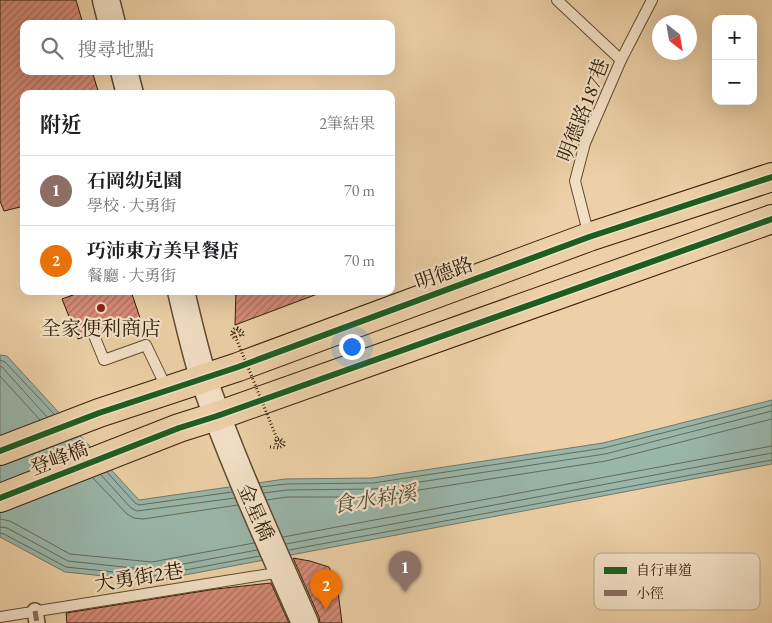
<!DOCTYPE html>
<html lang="zh-TW">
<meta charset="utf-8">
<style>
body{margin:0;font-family:"EB Garamond","Noto Serif TC",serif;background:#f6f6f6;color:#202124}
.controls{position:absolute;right:15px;top:15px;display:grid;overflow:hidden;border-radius:10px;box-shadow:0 5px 20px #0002}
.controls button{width:45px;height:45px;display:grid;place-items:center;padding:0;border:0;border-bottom:1px solid #e0e0e0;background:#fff;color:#202124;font:25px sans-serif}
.compass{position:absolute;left:652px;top:15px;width:45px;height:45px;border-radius:50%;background:#fff;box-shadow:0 5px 20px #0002;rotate:149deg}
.you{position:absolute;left:351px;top:346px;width:18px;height:18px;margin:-12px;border:4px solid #fff;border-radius:50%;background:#1a73e8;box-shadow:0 0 0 8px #1a73e833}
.badge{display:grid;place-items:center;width:32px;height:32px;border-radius:50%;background:#1a73e8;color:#fff;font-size:16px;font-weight:700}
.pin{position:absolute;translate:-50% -41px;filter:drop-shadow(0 1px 2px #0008)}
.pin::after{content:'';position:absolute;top:26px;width:18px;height:15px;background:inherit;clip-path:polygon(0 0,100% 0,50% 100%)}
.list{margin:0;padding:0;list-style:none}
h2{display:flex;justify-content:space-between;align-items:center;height:65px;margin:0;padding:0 20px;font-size:21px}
h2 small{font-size:16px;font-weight:400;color:#757577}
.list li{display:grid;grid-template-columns:32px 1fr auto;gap:15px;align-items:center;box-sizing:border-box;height:70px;padding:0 20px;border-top:1px solid #e0e0e0}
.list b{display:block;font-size:19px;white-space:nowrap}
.list p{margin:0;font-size:16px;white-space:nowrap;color:#757577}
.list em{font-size:16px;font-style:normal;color:#757577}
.icon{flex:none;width:28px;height:28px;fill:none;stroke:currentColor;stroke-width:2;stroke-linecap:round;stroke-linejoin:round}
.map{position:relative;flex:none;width:772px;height:623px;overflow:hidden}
.search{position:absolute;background:#fff;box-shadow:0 5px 20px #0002;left:20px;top:20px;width:375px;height:55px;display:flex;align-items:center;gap:12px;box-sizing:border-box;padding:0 18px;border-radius:10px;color:#757577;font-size:19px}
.panel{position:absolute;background:#fff;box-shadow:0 5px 20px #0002;left:20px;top:90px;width:375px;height:205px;border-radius:10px}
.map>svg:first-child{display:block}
.water{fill:#99b6aa;stroke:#6f7a6a}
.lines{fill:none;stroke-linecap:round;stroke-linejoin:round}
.shore{stroke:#646b5a;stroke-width:1}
.building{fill:url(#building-hatch);stroke:#302009}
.service-casing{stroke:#5f4c30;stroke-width:12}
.pedestrian-casing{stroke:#5f4c30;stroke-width:18}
.tertiary-casing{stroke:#5f4c30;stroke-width:29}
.primary-casing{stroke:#302009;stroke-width:30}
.path{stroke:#302009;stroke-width:3;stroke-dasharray:1 2.5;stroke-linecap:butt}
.service{stroke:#f3e0c6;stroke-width:10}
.pedestrian{stroke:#f3e0c6;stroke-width:15}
.tertiary{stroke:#f3e0c6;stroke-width:26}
.primary{stroke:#edd0a7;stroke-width:28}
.path-bridge{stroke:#302009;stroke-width:3;stroke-dasharray:1 2.5;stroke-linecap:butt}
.quiet{stroke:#8d6e63;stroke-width:5;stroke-dasharray:10 5;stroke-linecap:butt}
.cycleway-casing{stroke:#f3e0c6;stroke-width:9}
.cycleway{stroke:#1b5e20;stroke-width:6}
.poi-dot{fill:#8f2418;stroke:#f3e0c6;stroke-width:2}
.labels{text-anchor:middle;stroke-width:4.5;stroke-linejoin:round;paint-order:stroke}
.street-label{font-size:20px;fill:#302009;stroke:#f3e0c6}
.poi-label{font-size:20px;fill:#302009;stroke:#f3e0c6}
.water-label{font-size:21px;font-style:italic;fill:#504d39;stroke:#f3e0c6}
.key{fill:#f3e0c6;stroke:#b8a68d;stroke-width:1}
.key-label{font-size:14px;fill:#302009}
</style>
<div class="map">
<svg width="772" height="623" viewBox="0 0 772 623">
<defs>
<pattern id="building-hatch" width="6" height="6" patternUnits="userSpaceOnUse" patternTransform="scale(1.25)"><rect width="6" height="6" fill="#d78c78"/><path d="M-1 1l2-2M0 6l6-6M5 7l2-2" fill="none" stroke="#af7261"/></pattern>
</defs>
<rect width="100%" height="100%" fill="#edd0a7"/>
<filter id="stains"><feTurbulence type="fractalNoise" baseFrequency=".004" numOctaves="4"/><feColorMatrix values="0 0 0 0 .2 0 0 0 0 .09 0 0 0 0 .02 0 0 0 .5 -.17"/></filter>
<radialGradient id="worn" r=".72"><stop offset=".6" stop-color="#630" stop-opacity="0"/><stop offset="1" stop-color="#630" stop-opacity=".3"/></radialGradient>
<path class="water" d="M0,355L7,356L139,500L285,479L372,478L603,443L772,400V464L153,581L65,572L0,537Z"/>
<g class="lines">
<g class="shore">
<path d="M0,360L5,362L54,414"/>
<path d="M0,366L2,367L47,417"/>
<path d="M0,376L40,420"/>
<path d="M107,472L135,503L139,505L232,492"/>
<path d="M101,475L131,508L137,511L235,498"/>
<path d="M93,478L127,514L134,518L143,519L238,505"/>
<path d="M261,487L286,484L373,483L604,448L772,405"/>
<path d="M264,493L287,490L373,489L605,454L772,411"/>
<path d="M267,500L287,497H374L606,461L772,419"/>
<path d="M0,519L10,521L70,554L152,562L254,543"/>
<path d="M0,527L7,528L68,561L152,570L257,550"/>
<path d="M0,533L4,534L66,567L153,576L260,556"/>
<path d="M283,537L772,446"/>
<path d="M286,544L772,453"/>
<path d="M289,550L772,460"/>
</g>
</g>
<g class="building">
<path d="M0,0H76L83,24H24V71H92L99,94H24V206L4,211L0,201Z"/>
<path d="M84,291H131L140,318L100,331L97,327H91L87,329V336L78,339L62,299Z"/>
<path d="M236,291H320V293L235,325Z"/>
<path d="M293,558L310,561L329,567L337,584L342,623H320L319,617Z"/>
<path d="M271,583L289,623H67L66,613L216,589Z"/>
</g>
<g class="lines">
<g class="service-casing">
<g id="service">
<path d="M557,0L621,60"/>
<path d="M589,236L575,181L585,143L621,60L652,0"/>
<path d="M93,333L104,360L146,345L167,389"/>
<path d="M0,617L282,572"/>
</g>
</g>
<g class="pedestrian-casing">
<path id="pedestrian" d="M35,611L37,623"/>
</g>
<g class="tertiary-casing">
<g id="tertiary">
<path d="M106,0L112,24"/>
<path d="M124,71L130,94"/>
<path d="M181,291C188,321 195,351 204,380C233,463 270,543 305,623"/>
</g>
</g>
<g class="primary-casing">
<g id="primary">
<path d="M0,451L99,413L238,367L589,237L772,177"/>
<path d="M0,498L179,428L217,416L772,219"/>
</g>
</g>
<g class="path">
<path d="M234,333L237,330L239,331L240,335L234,338L232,336L231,333L234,329L238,328L244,333L242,337"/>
<path d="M270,447L279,448L284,445V441C280,438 279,438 275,441L276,445H280L282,443L280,441H278"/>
</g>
<use href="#service" class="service"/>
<use href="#pedestrian" class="pedestrian"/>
<use href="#tertiary" class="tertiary"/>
<use href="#primary" class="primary"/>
<path class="path-bridge" d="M234,333L278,441"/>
<path class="quiet" d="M35,611L37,623"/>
<g class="cycleway-casing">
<g id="cycleway">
<path d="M0,451L99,413L238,367L589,237L772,177"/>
<path d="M0,498L179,428L217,416L772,219"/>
</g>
</g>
<use href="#cycleway" class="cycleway"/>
</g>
<circle class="poi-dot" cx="101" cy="308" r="5"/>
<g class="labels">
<g class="street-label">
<text transform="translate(583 110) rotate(-69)" y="7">明德路187巷</text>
<text transform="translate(444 273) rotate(-20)" y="7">明德路</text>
<text transform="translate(59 458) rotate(-21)" y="7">登峰橋</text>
<text transform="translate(256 512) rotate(66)" y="7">金星橋</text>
<text transform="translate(139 577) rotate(-9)" y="7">大勇街2巷</text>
</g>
<g class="poi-label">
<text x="101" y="335">全家便利商店</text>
</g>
<g class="water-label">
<text transform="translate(375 499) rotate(-9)" y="7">食水嵙溪</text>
</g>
</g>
<rect x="594" y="553" width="166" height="57" rx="8" class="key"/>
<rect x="604" y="567" width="23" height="7" fill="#1b5e20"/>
<rect x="604" y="590" width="23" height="6" fill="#8d6e63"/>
<g class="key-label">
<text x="636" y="575">自行車道</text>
<text x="636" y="598">小徑</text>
</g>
<rect width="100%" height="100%" filter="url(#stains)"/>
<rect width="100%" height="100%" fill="url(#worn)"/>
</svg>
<div class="controls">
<button>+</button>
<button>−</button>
</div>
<svg class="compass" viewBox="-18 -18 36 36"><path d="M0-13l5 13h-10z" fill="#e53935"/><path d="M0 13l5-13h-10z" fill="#757577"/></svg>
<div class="you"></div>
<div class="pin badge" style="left:405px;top:592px;background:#8d6e63">1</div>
<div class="pin badge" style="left:326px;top:610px;background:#e8710a">2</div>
<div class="search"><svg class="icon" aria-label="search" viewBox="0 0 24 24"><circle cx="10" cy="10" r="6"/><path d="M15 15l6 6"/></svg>搜尋地點</div>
<section class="panel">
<h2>附近<small>2筆結果</small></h2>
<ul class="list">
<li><span class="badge" style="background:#8d6e63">1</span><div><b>石岡幼兒園</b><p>學校 · 大勇街</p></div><em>70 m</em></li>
<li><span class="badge" style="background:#e8710a">2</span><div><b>巧沛東方美早餐店</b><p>餐廳 · 大勇街</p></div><em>70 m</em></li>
</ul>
</section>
</div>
